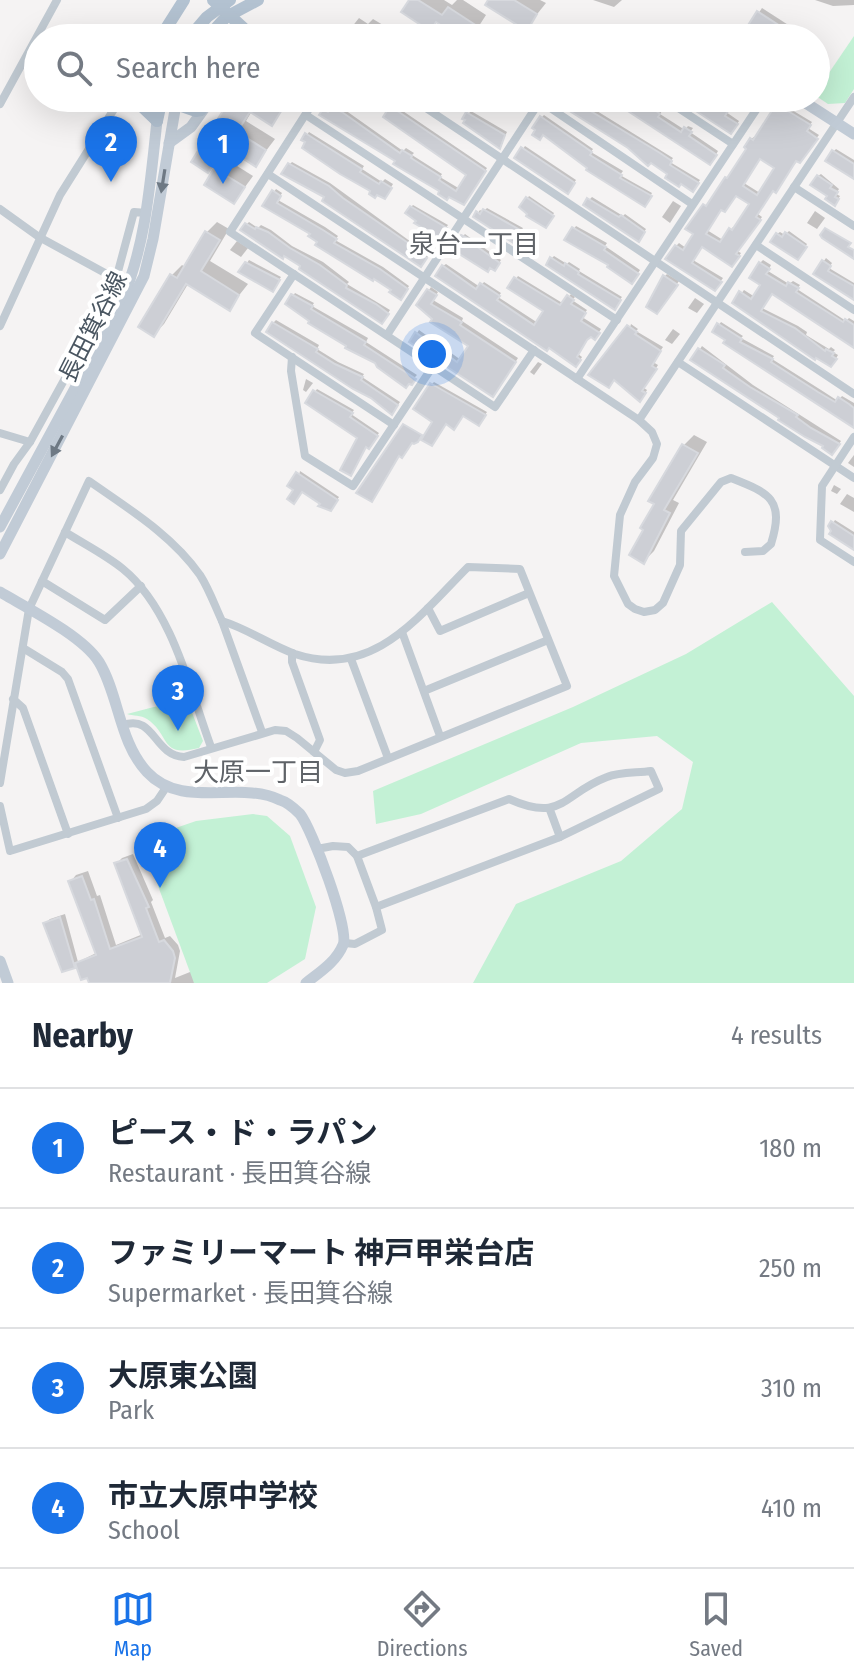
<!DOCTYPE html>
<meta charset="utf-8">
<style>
body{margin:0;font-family:"Fira Sans Condensed","Noto Sans JP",sans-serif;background:#f2f2f3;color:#1f2937}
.you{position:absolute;left:432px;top:354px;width:28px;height:28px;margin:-20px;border:6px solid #fff;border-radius:50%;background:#1a73e8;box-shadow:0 0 0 12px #1a73e833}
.badge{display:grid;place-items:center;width:52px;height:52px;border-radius:50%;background:#1a73e8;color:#fff;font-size:26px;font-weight:700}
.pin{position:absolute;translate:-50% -66px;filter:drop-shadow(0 2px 4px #0008)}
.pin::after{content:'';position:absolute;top:42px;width:28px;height:24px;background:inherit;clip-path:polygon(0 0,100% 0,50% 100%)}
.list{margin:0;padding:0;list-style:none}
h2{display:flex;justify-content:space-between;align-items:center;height:104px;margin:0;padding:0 32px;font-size:34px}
h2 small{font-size:26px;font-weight:400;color:#747a83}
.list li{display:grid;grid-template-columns:52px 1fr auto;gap:24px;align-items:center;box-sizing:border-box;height:120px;padding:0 32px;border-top:2px solid #e0e1e3}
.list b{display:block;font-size:30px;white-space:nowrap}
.list p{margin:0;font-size:26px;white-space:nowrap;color:#747a83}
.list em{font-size:26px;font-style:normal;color:#747a83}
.icon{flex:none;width:44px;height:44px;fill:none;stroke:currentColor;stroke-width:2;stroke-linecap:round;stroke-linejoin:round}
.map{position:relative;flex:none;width:854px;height:983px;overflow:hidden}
.search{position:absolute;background:#fff;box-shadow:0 8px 32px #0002;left:24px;right:24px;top:24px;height:88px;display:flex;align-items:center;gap:20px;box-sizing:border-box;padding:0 28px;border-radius:44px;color:#747a83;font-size:30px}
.sheet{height:584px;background:#fff}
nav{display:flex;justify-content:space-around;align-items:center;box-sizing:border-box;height:112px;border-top:2px solid #e0e1e3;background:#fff;font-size:22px;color:#747a83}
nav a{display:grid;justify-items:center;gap:4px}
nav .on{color:#1a73e8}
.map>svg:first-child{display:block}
.green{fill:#c3f1d5}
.shadow{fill:#0003;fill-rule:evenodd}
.building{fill:#cdcfd5;stroke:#d7d9de;stroke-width:2;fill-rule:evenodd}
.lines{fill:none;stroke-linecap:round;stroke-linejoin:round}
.street{stroke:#c1cad2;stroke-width:8}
.secondary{stroke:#c1cbd6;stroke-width:11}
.primary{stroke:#b3c2d1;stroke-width:12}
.primary-bridge{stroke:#b3c2d1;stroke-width:12}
.oneway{fill:#6e7984}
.labels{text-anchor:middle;stroke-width:8;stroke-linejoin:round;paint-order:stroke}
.street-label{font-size:24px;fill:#4a5661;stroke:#fff}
.neighbourhood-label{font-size:26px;fill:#5f6368;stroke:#fff}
</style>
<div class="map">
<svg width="854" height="983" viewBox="0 0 854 983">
<rect width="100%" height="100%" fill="#f5f3f3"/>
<g class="green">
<path d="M854,36V89L845,103L828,104L816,96V92Z"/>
<path d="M772,602L854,696V983H473L516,904L621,861L682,809L693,762L657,736L581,743L421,814L376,824L373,791L573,707L686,654Z"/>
<path d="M186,697L203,741L199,748C159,758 171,735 147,719C141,715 133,716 127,714C148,708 167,705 186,697Z"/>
<path d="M253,814L267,816L290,836L316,907L305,959L267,983H194L141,840L196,821Z"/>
</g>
<g class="shadow">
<path d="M411,0H444L452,5L457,0H463L486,15L477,29L468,38H465Z"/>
<path d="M490,0H540L546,3L526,28Z"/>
<path d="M593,0H622L614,7Z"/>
<path d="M815,0H854V5L833,6Z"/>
<path d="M762,8L793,28L787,38H742Z"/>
<path d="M359,18L368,24L373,19L393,31L389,38H343Z"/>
<path d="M235,98H292L272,124L252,111L246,121L275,139L256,164L227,146L208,170L230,103Z"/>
<path d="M481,98H503V99L489,105L488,99Z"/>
<path d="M554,98H576L673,158L670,162L700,180L695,187L670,174Z"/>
<path d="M609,98H645L662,111L660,114L685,130L688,126L693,128L690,132L718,151L713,160Z"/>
<path d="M679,98H705L716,106L722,98H751L747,105L733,101L726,112L739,121L734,129Z"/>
<path d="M777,101L812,122L808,128L819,135L774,189L758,214L762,217L737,251L741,253L735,262L703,245L693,260L723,278L715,289L676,246L679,243L686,248L696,233L688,229L705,205L710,204L749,148L751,139L754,137L756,138ZM761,157L777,168L760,193L744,183ZM736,194L752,204L736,228L733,227L723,240L707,230L722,207Z"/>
<path d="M394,105L487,168L466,200L442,190L325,110L328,108L331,110L335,106L345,110L403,151L406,148L414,153L412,155L442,174L440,177L460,189L469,174L391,108Z"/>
<path d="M471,111L507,132L500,146L468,114Z"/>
<path d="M544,115L593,149L591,152L623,171L620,175L652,193L647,202L590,168L543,133L541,118Z"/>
<path d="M309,132L364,166L362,169L382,182L385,179L393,184L387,194L307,135Z"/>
<path d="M525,146L576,180L570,189L523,149Z"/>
<path d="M836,149L854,160V177L833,152Z"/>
<path d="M226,159L253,176L234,202L216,169Z"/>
<path d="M292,162L330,183L429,255L424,262L327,197L290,164Z"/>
<path d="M821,174L839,189L836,194L840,196L837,201L830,195L818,176Z"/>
<path d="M276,189L282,193L278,200L325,227L338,236L335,240L383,267L409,286L404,294L313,233L265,205Z"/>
<path d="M529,196L554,213L547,224L522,207Z"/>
<path d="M592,197L623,216L625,214L646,229L641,237L589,200Z"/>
<path d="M673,201L681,206L670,223L662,217Z"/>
<path d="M413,205L448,225L442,233L411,207Z"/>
<path d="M487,208L523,228L521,231L533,238L528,246L476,216L480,210L483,212Z"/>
<path d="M815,211L825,218L817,229L807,223Z"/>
<path d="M217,222L229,229L210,261L248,284L229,308L188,284L164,324L154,334L172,275L182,265L185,267L207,232Z"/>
<path d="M249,222L258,228L261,225L271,230L292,246L323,262L349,282L347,284L390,310L384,319L303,266L247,224Z"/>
<path d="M576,226L607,243L605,246L640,270L634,279L574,229Z"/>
<path d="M789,231L807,244L800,255L777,234L780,232L785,235Z"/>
<path d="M465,234L501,260L497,266H491L462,237Z"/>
<path d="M237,241L248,248L241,257L230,250Z"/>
<path d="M554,256L567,264L569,262L580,269L579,271L622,297L614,307L552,258Z"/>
<path d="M826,258L832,263L829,268L854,283V300L815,274Z"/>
<path d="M249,260L281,277L275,286L247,263Z"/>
<path d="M763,260L771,265L768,271L789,284L793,281L800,285L797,289L846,321L849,318L854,321V345L773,292L762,308L798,326L807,332L806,335L829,349L831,347L835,350L833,352L838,355L834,362L735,302L744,290L755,297L763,284L760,263Z"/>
<path d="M446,264L480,287L484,282L501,293L498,297L538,323L546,311L516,279L518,276L564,304L571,294L575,297L572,300L587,310L582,317L601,329L597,335L590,334L578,354L582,357L579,362L443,266Z"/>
<path d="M667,274L679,281L660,309L665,276Z"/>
<path d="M431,287L438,292L433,300L463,318L462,321L518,358L496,392L412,341L419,330L461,360L471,345L419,305Z"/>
<path d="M295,293L314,303L312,306L368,338L366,342L417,375L406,386L293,296Z"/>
<path d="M695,298L704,304L697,313L688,308Z"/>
<path d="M276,320L319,345L317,349L338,362L364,374L362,377L400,402L394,410L273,323Z"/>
<path d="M721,322L743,336L741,338L774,356L772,359L821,390L838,401L842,396L854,403V422L714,332Z"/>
<path d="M631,324L638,329L636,331L663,347L653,362L658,365L644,388L647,390L643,397L615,378Z"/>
<path d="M673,329L680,334L672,344L665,340Z"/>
<path d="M702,346L753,385L841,441L835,450L693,360Z"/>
<path d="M538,362L542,364L534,375L530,372Z"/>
<path d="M306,379L313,383L306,392L303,390Z"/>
<path d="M434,382L487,412L481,421L463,414L446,422H435L431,385Z"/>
<path d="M317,389L354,410L351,414L379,433L371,444L367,445L315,392Z"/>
<path d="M694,435L707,442L673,500L679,503L654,551L644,561L684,445Z"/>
<path d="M854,455V467L848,463Z"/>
<path d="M300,471L339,497L333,506L302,490H296Z"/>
<path d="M834,485L841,489L837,494L831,491Z"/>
<path d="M847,494L854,498V512L840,504Z"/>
<path d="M835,520L854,532V548L830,528Z"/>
<path d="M133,854L153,900L151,902L165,938L170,936L178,945L180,951L175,978L190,972L194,983H91L77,963L74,966L45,923L50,919L65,914L78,962L98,952L71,881L76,875L88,871L97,896L100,895L116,945L143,934L116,864L122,858Z"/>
</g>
<g class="building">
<path d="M409,0H418L442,15L448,7L477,26L470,38H461L436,22L430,31L401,12Z"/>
<path d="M488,0H514L537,14L527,31L485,5Z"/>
<path d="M757,11L791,33L788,38H772L767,35L766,38H740Z"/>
<path d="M238,98H278L286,103L272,126L250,112L237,132L266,150L256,167L225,147L208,173L191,162L229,101L234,105Z"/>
<path d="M549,98H569L660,153L672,161L670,165L699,183L693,192L681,184L679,187L665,178L667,174L651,163L648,166L628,148Z"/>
<path d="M608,98H640L660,114L658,117L681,132L684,127L692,132L689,136L717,155L710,165Z"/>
<path d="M676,98H698L713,108L719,98H746L750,101L744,110L733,103L725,116L738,124L731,134Z"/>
<path d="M773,102L811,125L807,131L818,139L800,163L796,161L776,193L773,191L756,217L761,220L736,254L740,256L732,267L702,247L692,263L722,282L715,291L665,259L675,245L683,250L693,234L685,229L703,204L706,206L725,177L727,178L746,149L744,147L750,138L753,140L771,112L768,110ZM760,159L774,168L757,195L743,186ZM736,196L749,204L732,230L729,228L720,242L706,234L721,210L725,212Z"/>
<path d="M390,106L486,171L464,205L449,197L447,200L438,194L439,191L393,164L395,161L319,115L323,109L328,112L331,107L342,112L400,153L402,150L412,156L411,158L441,177L439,180L456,191L466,175L383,117Z"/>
<path d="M466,112L505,135L500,149L463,123L465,120L462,119Z"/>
<path d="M540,116L592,152L590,155L622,175L620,178L652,196L645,207L586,170L587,168L543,135L540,140L532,135L535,130L532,128Z"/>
<path d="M305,133L362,169L360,172L379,184L381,181L392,188L385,199L377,195L375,198L369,194L370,191L340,174L302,148L305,142L301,140Z"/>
<path d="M521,147L575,183L568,194L514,158Z"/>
<path d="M832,150L854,164V179L825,161Z"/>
<path d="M288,163L329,186L343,198L414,247L413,249L427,258L421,267L322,201L324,197L281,174Z"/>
<path d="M214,168L245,187L234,204L204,185Z"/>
<path d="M817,175L832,185L830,188L838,192L835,197L839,199L835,206L825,199L827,196L810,185Z"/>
<path d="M272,190L281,196L277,203L323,230L337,239L334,243L380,269L408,289L401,300L389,292L391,290L374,279L373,281L315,245L317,242L308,236L310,234L262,206Z"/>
<path d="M526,197L554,216L546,228L526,216L527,214L519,207Z"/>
<path d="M587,198L619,217L621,215L645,232L639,242L583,205Z"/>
<path d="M410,206L447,228L440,238L414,223L416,221L405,213Z"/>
<path d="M483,209L522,231L520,234L532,241L526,251L473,217L476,211L480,214Z"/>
<path d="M245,223L255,229L256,227L268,232L290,248L320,265L347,285L346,288L376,304L389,314L382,324L299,269L300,266L284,256L283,259L240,230Z"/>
<path d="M572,227L606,247L604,250L639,274L632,284L607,267L608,265L564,240Z"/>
<path d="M825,228L851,243L848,247L854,250V259L822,238L820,235Z"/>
<path d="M205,231L220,240L201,271L239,295L230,311L186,284L154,337L138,327L170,274L177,278Z"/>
<path d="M785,232L807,247L798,260L770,242L776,233L782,237Z"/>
<path d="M461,235L473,241L472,243L500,263L495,271L490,268L488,272L456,252L458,249L454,246Z"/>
<path d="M550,257L564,266L565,263L579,272L578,274L621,300L615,310L546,265Z"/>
<path d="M822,260L831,266L828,271L854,286V300L813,274Z"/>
<path d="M245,262L280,280L273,292L238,272Z"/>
<path d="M759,262L770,269L766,274L786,286L788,282L799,288L796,292L843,322L845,319L854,325V348L772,294L761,311L795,328L825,351L826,349L834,353L832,356L837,359L831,367L816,358L815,360L732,303L739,291L751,299L760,285L749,278Z"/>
<path d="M442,265L476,289L480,283L500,296L497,300L534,325L543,311L507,288L514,277L560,305L567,295L574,300L571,304L586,313L581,321L600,333L595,340L591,337L587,340L577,357L581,360L576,367L549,348L547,351L435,276Z"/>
<path d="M663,275L678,285L657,314L646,307Z"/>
<path d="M427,289L437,295L431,304L462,322L460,325L516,362L493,397L409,342L415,332L457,362L468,346L430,322L432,319L416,305Z"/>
<path d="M291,294L313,306L311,309L366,342L364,345L416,379L412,385L409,384L406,388L377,367L375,363L345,348L346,346L308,323L309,321L285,304Z"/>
<path d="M272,322L318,349L316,352L335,364L363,377L361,380L398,405L392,415L371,398L353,389L266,332Z"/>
<path d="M717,323L742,339L740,342L773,359L771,362L818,392L835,402L838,397L849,404L854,408V428L723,343L725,340L712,332Z"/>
<path d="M627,325L637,332L635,334L661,351L652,366L657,369L642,391L646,393L640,402L614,380L609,388L588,375Z"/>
<path d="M698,348L725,365L723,368L750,387L798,415L796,417L811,428L840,444L832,455L822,448L823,446L805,437L778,420L779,418L690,360Z"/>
<path d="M430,383L486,415L479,426L463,416L454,430L446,424L432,446L421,440L432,422L413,409Z"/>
<path d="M313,390L353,413L350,417L378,436L369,449L366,447L351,476L340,470L357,438L305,403Z"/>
<path d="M403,424L422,435L418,442L414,444L412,443L402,458L399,456L372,502L356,493Z"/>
<path d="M682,444L698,453L664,510L670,513L644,564L629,555L643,530L640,528L654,504L648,501Z"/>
<path d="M296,472L338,500L331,511L318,506L320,504L302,492L294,504L287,499L293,490L287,486Z"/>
<path d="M831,521L854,536V550L829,534L831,531L828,526Z"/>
<path d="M127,859L149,907L146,908L159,942L164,940L173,951L175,958L170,983H89L87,978L81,980L75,963L96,955L68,881L82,876L91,900L94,899L110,949L142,937L114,863Z"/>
<path d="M60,917L75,968L62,972L43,923Z"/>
</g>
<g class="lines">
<g class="street">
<path d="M316,98L230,232L495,407L534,350"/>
<path d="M411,98L854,394"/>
<path d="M663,98L733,144"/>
<path d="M0,104L57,0"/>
<path d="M306,115L617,320"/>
<path d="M268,174L639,420L652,432L657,444L653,458L635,482L620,515L614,576L628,604L635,609L644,612L655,610L663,603L680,565L681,531L721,482L731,478C769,493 785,499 771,544L763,551L745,552"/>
<path d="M794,187L854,226"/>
<path d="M0,209L39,237L116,279"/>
<path d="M756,245L854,310"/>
<path d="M294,274L255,333L394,425"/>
<path d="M0,326L60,195L121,98"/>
<path d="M387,335L540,101L692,204"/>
<path d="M292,357L291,371L305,456L353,486L433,366"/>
<path d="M678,362L854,478"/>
<path d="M577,379L764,98"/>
<path d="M639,420L854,97"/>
<path d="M0,433L30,442"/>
<path d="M854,437L822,486L820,540L854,562"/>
<path d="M0,490L14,464L30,442L79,353L116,279L134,212L147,213"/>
<path d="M65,532C84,544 106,555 123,569C172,609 190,690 211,747"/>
<path d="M42,581L105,620L141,586"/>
<path d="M428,608L440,631L529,593"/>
<path d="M222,621L262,732"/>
<path d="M402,632L440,736"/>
<path d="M23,648L62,672L68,679L118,818"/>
<path d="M292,653V662L320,740L314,752"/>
<path d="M351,659L388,758"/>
<path d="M424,691L548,640"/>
<path d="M13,699L23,708L68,834"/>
<path d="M0,783L29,609L89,481C129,509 172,535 200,575C209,589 215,606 222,621C248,629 270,645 295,654C373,680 419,616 468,567L520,569L567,686L358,771L345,773L336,770L297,738L286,731L275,730L184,757C153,755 155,714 123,725"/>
<path d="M0,806L10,851L146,809L157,801L167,786"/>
<path d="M550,810L560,837"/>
<path d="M317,849L333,846L348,847L357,856L509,799C563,823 562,794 607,777C619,772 637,773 651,771L659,789L560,837L376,907"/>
<path d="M345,943L355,944L382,930L376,907L357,856"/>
</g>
<g class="secondary">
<path d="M654,38C672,35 689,31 705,38"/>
<path d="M798,98L854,134"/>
<path d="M169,143L191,127L206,106"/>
<path d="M0,527L121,303C146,245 150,184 157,121"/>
<path d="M0,554L144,276L153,239L176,104"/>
<path d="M0,592C27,608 83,636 99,662C119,695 119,742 147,772C182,810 239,780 280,800C287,802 295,809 300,814C312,829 350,930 343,945C336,962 320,972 306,983"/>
<path d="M0,961L8,983"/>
</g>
<g class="primary">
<path d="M160,38L184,0"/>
<path d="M189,38L207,17L230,0"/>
<path d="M207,38L226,17L258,0"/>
<path d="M133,98L157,121"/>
<path d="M177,98L176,104L196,111L201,110L210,98"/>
<path d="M157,121L162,98"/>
</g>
<path class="primary-bridge" d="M213,0L252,36"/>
</g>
<defs><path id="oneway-solid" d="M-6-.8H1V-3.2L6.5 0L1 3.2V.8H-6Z" transform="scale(2)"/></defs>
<g class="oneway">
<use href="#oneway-solid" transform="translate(163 181) rotate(99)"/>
<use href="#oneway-solid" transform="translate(57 446) rotate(118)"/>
</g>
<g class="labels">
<g class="street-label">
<text transform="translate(93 327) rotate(-63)" y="8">長田箕谷線</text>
</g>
<g class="neighbourhood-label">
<text x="474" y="253">泉台一丁目</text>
<text x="258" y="781">大原一丁目</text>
</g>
</g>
</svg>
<div class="you"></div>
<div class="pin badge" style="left:223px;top:184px">1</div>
<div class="pin badge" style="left:111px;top:182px">2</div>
<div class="pin badge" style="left:178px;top:731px">3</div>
<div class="pin badge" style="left:160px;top:888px">4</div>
<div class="search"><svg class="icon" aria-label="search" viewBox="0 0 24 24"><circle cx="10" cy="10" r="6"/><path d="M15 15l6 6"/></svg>Search here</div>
</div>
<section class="sheet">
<h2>Nearby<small>4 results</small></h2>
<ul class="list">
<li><span class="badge">1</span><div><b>ピース・ド・ラパン</b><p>Restaurant · 長田箕谷線</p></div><em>180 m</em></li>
<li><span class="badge">2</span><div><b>ファミリーマート 神戸甲栄台店</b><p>Supermarket · 長田箕谷線</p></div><em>250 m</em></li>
<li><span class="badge">3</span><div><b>大原東公園</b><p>Park</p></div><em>310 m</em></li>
<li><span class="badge">4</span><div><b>市立大原中学校</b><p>School</p></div><em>410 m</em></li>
</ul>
</section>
<nav>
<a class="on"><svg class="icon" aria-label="map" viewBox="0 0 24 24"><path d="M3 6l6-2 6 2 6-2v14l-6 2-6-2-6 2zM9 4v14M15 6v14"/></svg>Map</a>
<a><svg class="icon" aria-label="directions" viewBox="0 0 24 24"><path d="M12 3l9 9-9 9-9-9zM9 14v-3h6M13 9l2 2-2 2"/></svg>Directions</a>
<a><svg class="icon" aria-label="saved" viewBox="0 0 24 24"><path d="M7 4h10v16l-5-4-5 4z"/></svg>Saved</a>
</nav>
